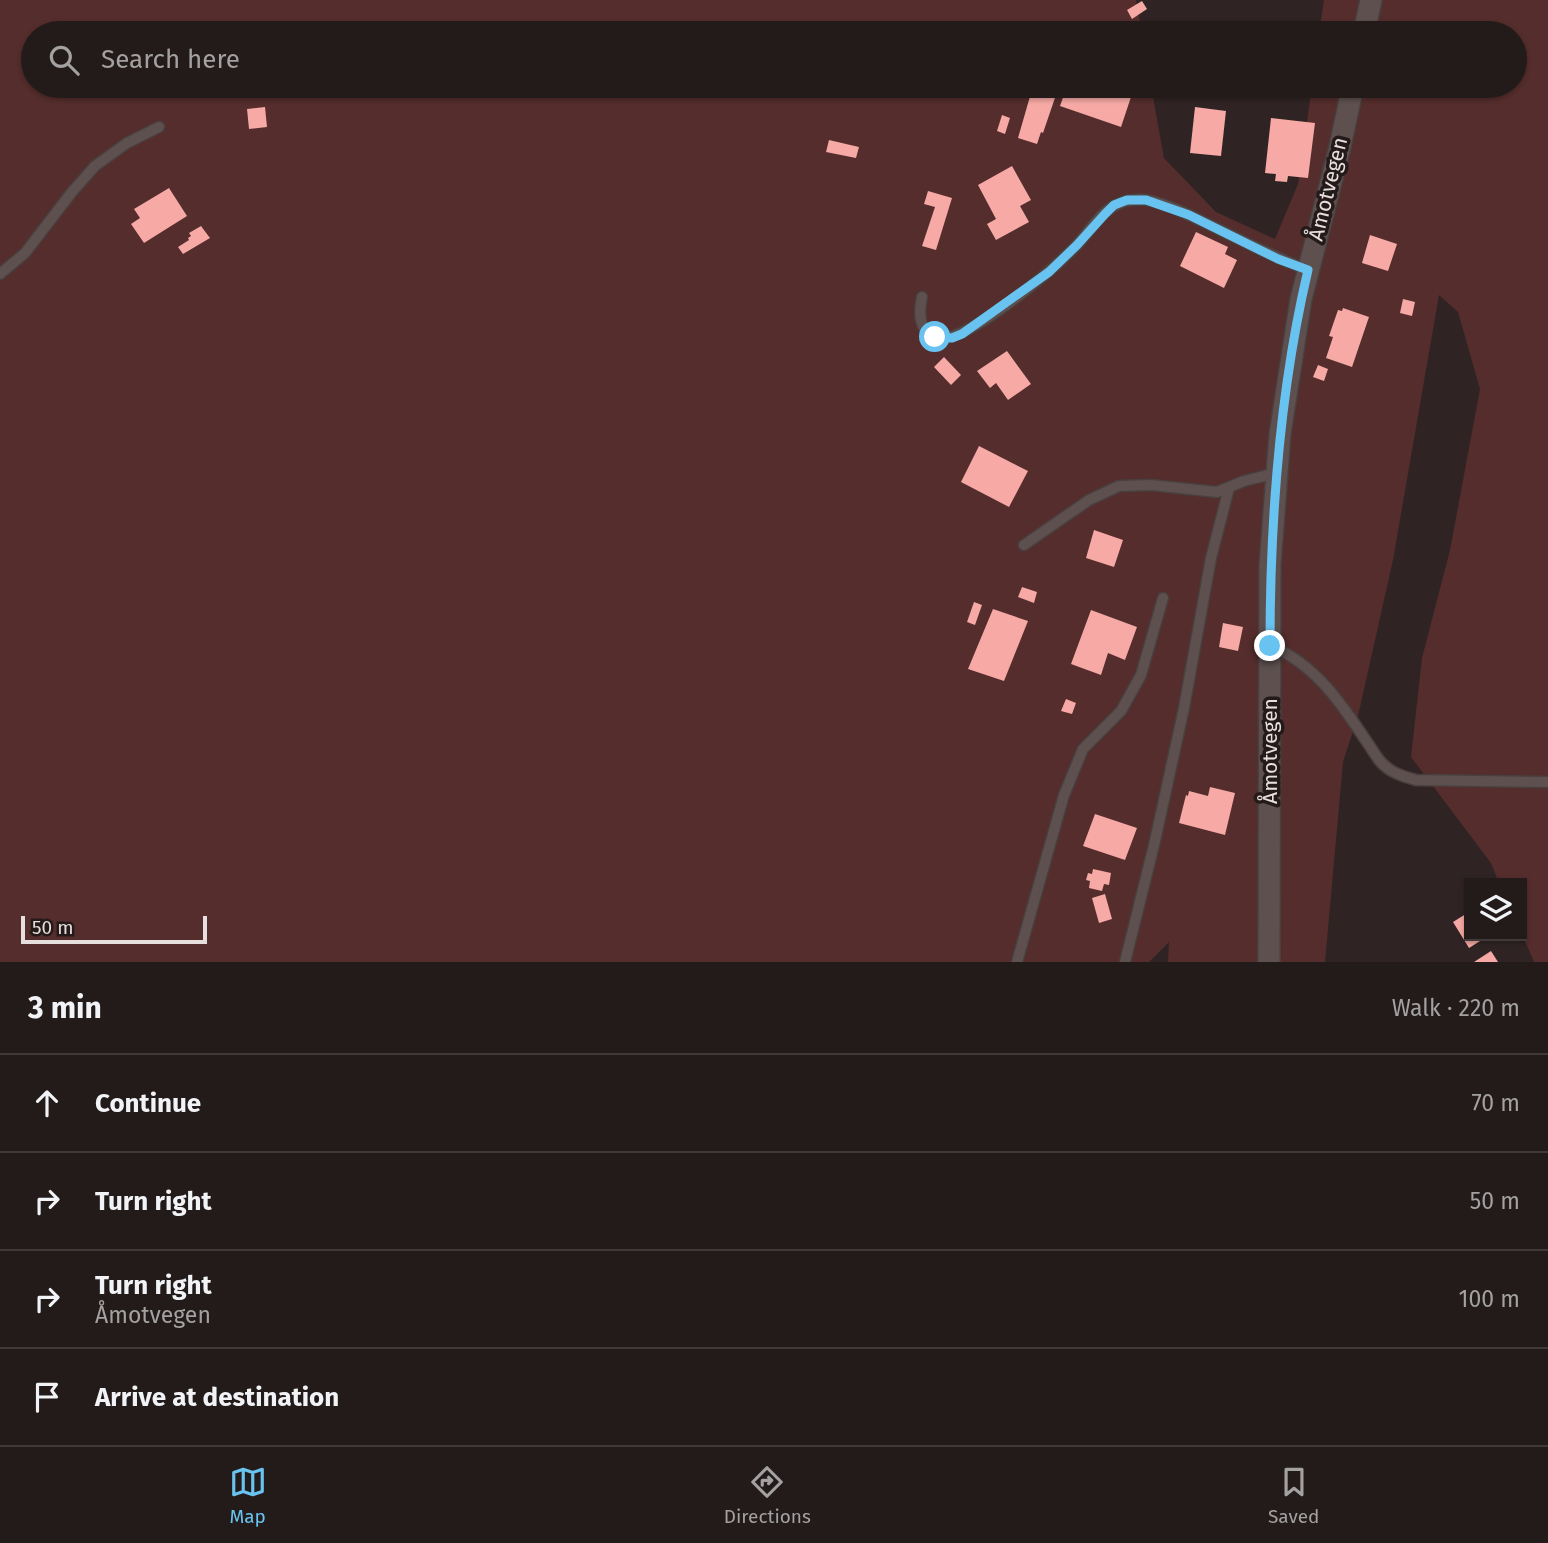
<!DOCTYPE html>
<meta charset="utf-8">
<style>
body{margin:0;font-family:"Fira Sans",sans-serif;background:#2f2827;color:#f1f3f6}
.controls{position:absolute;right:21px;bottom:21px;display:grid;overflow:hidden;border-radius:0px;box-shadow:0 2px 5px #0004}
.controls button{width:63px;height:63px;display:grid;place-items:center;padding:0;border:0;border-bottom:2px solid #403939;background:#231b1a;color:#f1f3f6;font:35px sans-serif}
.scale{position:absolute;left:21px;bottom:18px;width:186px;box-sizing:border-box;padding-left:7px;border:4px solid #e7dfde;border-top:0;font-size:19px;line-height:24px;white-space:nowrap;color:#e7dfde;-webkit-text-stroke:5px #251a1a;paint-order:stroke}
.stop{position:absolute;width:21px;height:21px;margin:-16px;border:5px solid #69c3f1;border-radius:50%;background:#fff}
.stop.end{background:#69c3f1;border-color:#fff;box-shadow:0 2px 7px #0008}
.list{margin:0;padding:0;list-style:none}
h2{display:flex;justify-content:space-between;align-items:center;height:91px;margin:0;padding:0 28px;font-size:30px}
h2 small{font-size:23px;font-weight:400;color:#a3a1a2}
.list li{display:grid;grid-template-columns:46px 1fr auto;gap:21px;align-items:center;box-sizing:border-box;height:98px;padding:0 28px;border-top:2px solid #403939}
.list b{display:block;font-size:26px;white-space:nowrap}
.list p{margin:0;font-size:23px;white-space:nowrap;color:#a3a1a2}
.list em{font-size:23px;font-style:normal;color:#a3a1a2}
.icon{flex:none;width:38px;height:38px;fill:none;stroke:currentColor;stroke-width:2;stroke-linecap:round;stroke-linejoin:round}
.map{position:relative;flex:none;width:1548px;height:962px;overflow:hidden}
.search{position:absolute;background:#231b1a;box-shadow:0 2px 5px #0004;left:21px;right:21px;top:21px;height:77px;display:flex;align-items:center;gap:18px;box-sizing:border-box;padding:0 24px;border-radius:38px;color:#a3a1a2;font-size:26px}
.sheet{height:483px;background:#231b1a}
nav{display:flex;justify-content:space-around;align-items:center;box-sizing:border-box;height:98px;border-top:2px solid #403939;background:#231b1a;font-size:19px;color:#a3a1a2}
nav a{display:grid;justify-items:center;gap:4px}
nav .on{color:#69c3f1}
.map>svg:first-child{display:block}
.green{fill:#542d2c}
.building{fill:#f6a9a5}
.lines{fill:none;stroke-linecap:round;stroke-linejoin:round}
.lane-casing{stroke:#493f3e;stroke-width:13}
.secondary-casing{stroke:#493f3e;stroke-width:24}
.lane{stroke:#5d504f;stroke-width:10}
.secondary{stroke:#5d504f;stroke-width:21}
.route{stroke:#69c3f1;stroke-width:9}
.labels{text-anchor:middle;stroke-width:7;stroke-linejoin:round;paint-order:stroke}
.street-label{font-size:21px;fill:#e7dfde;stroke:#251a1a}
</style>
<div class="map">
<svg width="1548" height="962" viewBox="0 0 1548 962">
<rect width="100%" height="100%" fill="#2f2423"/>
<path class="green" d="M0,0H1136L1142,33H33V86H1151L1164,158L1216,212L1275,239L1298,184L1312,86H1515V33H1319L1324,0H1548V962H1534L1522,934V883H1499L1491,863L1411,757L1422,658L1450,550L1480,389L1458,312L1439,295L1393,560L1358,716L1343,762L1325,962H1168L1169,942L1149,962H0Z"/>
<g class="building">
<path d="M1142,1L1147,9L1132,19L1127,10Z"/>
<path d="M1033,86H1059L1043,133L1041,132L1037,144L1018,138Z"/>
<path d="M1067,86H1106L1115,89L1116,86H1127L1134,88L1121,127L1060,106Z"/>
<path d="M265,107L267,127L249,129L247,109Z"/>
<path d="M1195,107L1226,111L1221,156L1190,153Z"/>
<path d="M1002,115L1010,118L1005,134L997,131Z"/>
<path d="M1271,118L1315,123L1308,178L1288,176L1287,182L1275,181L1276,174L1265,173Z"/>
<path d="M829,140L859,147L856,158L826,152Z"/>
<path d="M1012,166L1031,200L1020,206L1029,222L996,240L987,224L996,219L978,185Z"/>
<path d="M169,188L187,216L144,243L131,224L140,218L134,209Z"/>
<path d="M928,191L952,198L936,250L922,246L935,207L924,204Z"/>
<path d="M201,226L210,238L183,254L178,247L189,240L188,238L191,236L189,233Z"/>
<path d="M1196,232L1228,247L1225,254L1237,260L1224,288L1180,266Z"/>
<path d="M1370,235L1397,244L1388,271L1362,263Z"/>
<path d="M1403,299L1415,302L1412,316L1400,313Z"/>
<path d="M1343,308L1369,317L1352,367L1326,358L1333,337L1329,336L1338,310L1342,311Z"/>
<path d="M1007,351L1031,384L1008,400L996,383L990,388L977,371Z"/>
<path d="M944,357L961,375L951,385L934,367Z"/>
<path d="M1318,365L1328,369L1324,381L1313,377Z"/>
<path d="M979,446L1028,471L1009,507L961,482Z"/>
<path d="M1094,530L1123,540L1114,567L1086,558Z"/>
<path d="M1022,587L1037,592L1034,603L1018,597Z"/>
<path d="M974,602L982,605L975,625L967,622Z"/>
<path d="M993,609L1028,621L1004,681L968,669Z"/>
<path d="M1091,610L1137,627L1125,660L1108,653L1101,675L1071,664Z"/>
<path d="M1223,623L1243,627L1238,651L1219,647Z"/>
<path d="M1066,699L1076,703L1072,714L1061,711Z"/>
<path d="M1210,787L1235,793L1225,835L1179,823L1186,795L1188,796L1189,791L1208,796Z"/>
<path d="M1095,814L1137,828L1125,860L1083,846Z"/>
<path d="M1093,869L1111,873L1109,885L1104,884L1102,891L1089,888L1090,881L1086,880L1088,873L1092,874Z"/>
<path d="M1105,894L1112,919L1099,923L1092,898Z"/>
<path d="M1469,912V936H1488L1469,948L1453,922Z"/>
<path d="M1491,951L1498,962H1474Z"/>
</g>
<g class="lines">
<g class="lane-casing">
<g id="lane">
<path d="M0,274L25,253L72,192L95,166L127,143L159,127"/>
<path d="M922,297C918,316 919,333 941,339C975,336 1050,272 1075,247C1088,234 1099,213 1116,205C1125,200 1137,199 1147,200C1171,205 1195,218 1216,228C1246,243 1276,258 1308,270"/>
<path d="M1024,545L1089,500L1119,486L1151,485L1217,492L1244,481L1276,473"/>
<path d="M1271,646C1322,667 1349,716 1379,760C1389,772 1401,776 1416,780L1548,782"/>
<path d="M1017,962L1064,795L1083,749L1121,711L1141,675L1163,598"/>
<path d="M1125,962L1155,841L1184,708L1211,558L1229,488"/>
</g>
</g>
<g class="secondary-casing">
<g id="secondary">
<path d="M1364,33L1371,0"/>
<path d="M1269,962L1270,565L1280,434L1301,299L1339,151L1353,86"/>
</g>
</g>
<use href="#lane" class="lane"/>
<use href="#secondary" class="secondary"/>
</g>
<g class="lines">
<path class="route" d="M935,337L952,338L962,334L1049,272L1077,245L1105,214L1114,205L1127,200H1146L1189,215L1278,259L1308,270C1279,393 1270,519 1270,646"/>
</g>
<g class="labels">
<g class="street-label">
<text transform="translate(1328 189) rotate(-76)" y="7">Åmotvegen</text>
<text transform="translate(1270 751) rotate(-90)" y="7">Åmotvegen</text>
</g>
</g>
</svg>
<div class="controls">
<button><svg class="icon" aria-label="layers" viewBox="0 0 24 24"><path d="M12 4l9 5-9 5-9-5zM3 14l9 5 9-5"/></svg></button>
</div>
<div class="scale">50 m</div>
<div class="stop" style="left:935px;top:337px"></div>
<div class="stop end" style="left:1270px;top:646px"></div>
<div class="search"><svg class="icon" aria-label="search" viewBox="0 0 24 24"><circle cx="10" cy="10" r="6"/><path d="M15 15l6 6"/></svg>Search here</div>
</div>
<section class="sheet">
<h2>3 min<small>Walk · 220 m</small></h2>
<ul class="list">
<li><svg class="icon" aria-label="ahead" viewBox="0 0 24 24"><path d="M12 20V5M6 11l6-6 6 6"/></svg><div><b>Continue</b></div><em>70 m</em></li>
<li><svg class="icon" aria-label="right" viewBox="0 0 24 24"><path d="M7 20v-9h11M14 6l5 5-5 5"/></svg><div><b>Turn right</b></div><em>50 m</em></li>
<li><svg class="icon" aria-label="right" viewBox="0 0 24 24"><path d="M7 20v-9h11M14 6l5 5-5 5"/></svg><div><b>Turn right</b><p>Åmotvegen</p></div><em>100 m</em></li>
<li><svg class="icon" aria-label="arrive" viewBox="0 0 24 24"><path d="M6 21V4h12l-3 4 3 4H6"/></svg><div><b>Arrive at destination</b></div></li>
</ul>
</section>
<nav>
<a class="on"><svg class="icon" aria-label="map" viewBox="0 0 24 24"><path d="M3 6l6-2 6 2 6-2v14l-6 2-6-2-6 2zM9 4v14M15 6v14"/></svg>Map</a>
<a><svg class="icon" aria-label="directions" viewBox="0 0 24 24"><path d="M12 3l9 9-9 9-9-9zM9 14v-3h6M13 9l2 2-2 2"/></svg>Directions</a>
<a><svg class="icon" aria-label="saved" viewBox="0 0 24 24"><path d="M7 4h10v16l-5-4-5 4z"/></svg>Saved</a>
</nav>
